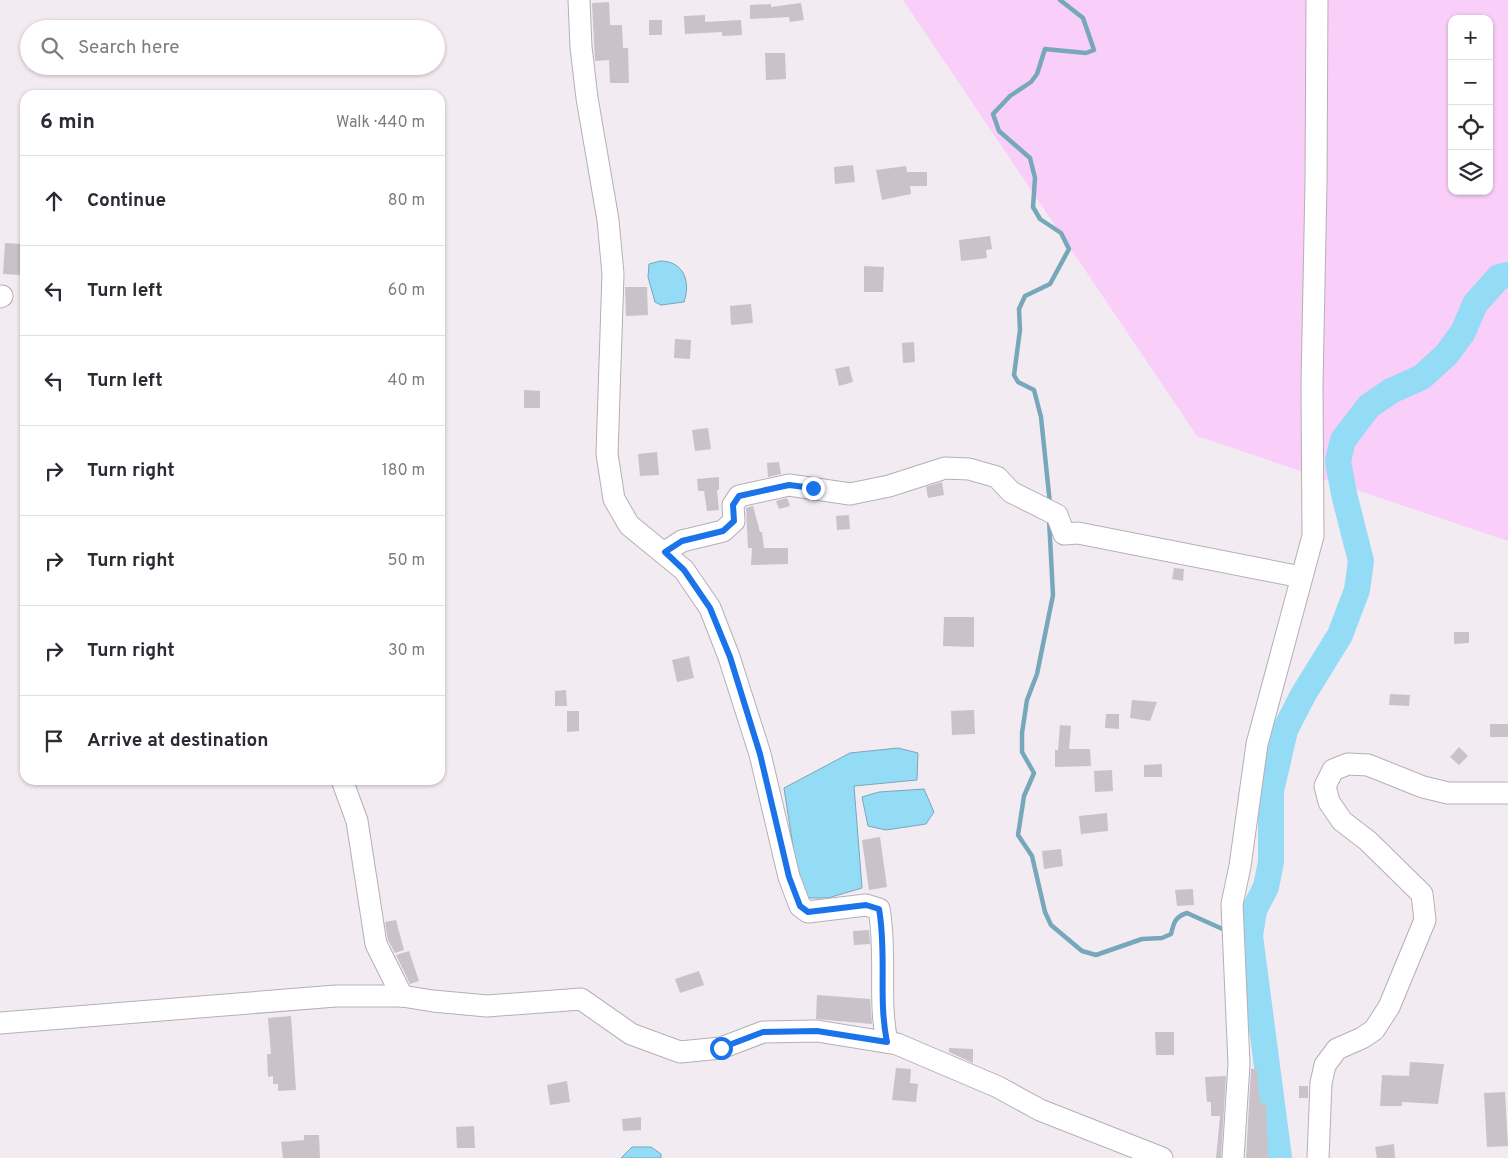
<!DOCTYPE html>
<meta charset="utf-8">
<style>
body{margin:0;font-family:Overpass,sans-serif;background:#f7f7f7;color:#2b2b33}
.controls{position:absolute;right:15px;top:15px;display:grid;overflow:hidden;border-radius:10px;box-shadow:0 1px 4px #0004}
.controls button{width:45px;height:45px;display:grid;place-items:center;padding:0;border:0;border-bottom:1px solid #e1e1e2;background:#fff;color:#2b2b33;font:25px sans-serif}
.stop{position:absolute;width:15px;height:15px;margin:-11px;border:4px solid #1a73e8;border-radius:50%;background:#fff}
.stop.end{background:#1a73e8;border-color:#fff;box-shadow:0 1px 5px #0008}
.list{margin:0;padding:0;list-style:none}
h2{display:flex;justify-content:space-between;align-items:center;height:65px;margin:0;padding:0 20px;font-size:21px}
h2 small{font-size:16px;font-weight:400;color:#7c7c81}
.list li{display:grid;grid-template-columns:32px 1fr auto;gap:15px;align-items:center;box-sizing:border-box;height:90px;padding:0 20px;border-top:1px solid #e1e1e2}
.list b{display:block;font-size:19px;white-space:nowrap}
.list em{font-size:16px;font-style:normal;color:#7c7c81}
.icon{flex:none;width:28px;height:28px;fill:none;stroke:currentColor;stroke-width:2;stroke-linecap:round;stroke-linejoin:round}
.map{position:relative;flex:none;width:1508px;height:1158px;overflow:hidden}
.search{position:absolute;background:#fff;box-shadow:0 1px 4px #0004;left:20px;top:20px;width:425px;height:55px;display:flex;align-items:center;gap:12px;box-sizing:border-box;padding:0 18px;border-radius:28px;color:#7c7c81;font-size:19px}
.panel{position:absolute;background:#fff;box-shadow:0 1px 4px #0004;left:20px;top:90px;width:425px;height:695px;border-radius:15px}
.map>svg:first-child{display:block}
.green{fill:#f9cef9;fill-rule:evenodd}
.water{fill:#94dbf6;stroke:#77a7bb}
.lines{fill:none;stroke-linecap:round;stroke-linejoin:round}
.stream{stroke:#77a7bb;stroke-width:4.5}
.river{stroke:#94dbf6;stroke-width:26}
.building{fill:#c9c2c9}
.minor-casing{stroke:#b6afb6;stroke-width:23}
.minor{stroke:#fff;stroke-width:21}
.route{stroke:#1a73e8;stroke-width:6}
</style>
<div class="map">
<svg width="1508" height="1158" viewBox="0 0 1508 1158">
<rect width="100%" height="100%" fill="#f2ebf2"/>
<path class="green" d="M903,0H1508V541L1197,436ZM1452,19H1489V191H1452Z"/>
<g class="water">
<path d="M660,261C684,261 691,282 684,302L661,305L655,302L648,277L649,264Z"/>
<path d="M898,748L918,753L917,780L854,786L862,888L828,898H801L784,788L850,753Z"/>
<path d="M924,789L934,812L926,824L886,830L868,826L862,797L879,792Z"/>
<path d="M632,1147H651L661,1154V1158H621Z"/>
</g>
<g class="lines">
<g class="stream">
<path d="M1050,504L1041,417L1034,390L1018,382L1014,375L1020,330L1019,309L1025,296L1050,284L1069,249L1061,233L1040,219L1033,207L1035,178L1030,158L999,131L993,114L1010,96L1031,82L1037,74L1045,49L1086,53L1094,50L1083,18L1060,0"/>
<path d="M1049,519L1053,595L1037,674L1027,700L1022,733V752L1034,773L1024,796L1018,835L1032,856L1045,912L1051,925L1082,951L1096,955L1142,939L1162,938L1171,934C1174,922 1175,917 1187,913L1227,931"/>
<path d="M1240,934L1250,936"/>
</g>
<path class="river" d="M1279,1158L1250,936L1254,910L1266,887L1271,862V791L1285,730L1303,695L1340,635L1357,590L1361,561L1344,494L1338,461L1343,440L1369,406L1391,391L1422,377L1447,354L1463,332L1475,304L1499,277L1508,275"/>
</g>
<g class="building">
<path d="M609,2L610,25H622L623,48H628L629,83H610L609,60L595,61L592,3Z"/>
<path d="M801,3L804,20L790,22L789,17L750,19V5L771,4V7Z"/>
<path d="M705,15V22L741,20L742,35L722,36V32L685,34L684,16Z"/>
<rect x="649" y="20" width="13" height="15"/>
<path d="M765,53H785L786,79L766,80Z"/>
<path d="M853,165L855,182L835,184L834,167Z"/>
<path d="M906,166L907,172H927V186H910L911,194L882,200L876,170Z"/>
<path d="M990,236L992,249L986,250L987,258L961,261L959,240Z"/>
<path d="M5,243L22,244L20,275L3,274Z"/>
<path d="M864,266L884,267L883,292H864Z"/>
<path d="M625,287H647L648,315L626,316Z"/>
<path d="M751,304L753,323L731,325L730,306Z"/>
<path d="M675,339L691,340L690,359L674,358Z"/>
<path d="M914,342L915,362L903,363L902,343Z"/>
<path d="M849,366L853,382L839,386L835,369Z"/>
<path d="M524,390L540,391V408H524Z"/>
<path d="M708,428L711,449L695,451L692,430Z"/>
<path d="M657,452L659,475L640,476L638,454Z"/>
<path d="M779,462L781,474L768,477L767,463Z"/>
<path d="M719,477V490H717L719,510L707,511L704,491H698L697,479Z"/>
<path d="M942,482L944,495L928,498L926,487Z"/>
<path d="M787,498L790,506L779,509L776,501Z"/>
<path d="M753,506L760,532H762L764,548H788V564L751,565L752,548H748L746,508Z"/>
<path d="M849,515L850,529L837,530L836,516Z"/>
<path d="M1174,568L1184,569L1183,581L1172,579Z"/>
<path d="M944,617H974V647L943,646Z"/>
<path d="M1454,632H1469V643L1454,644Z"/>
<path d="M689,656L694,678L677,682L672,660Z"/>
<path d="M566,690L567,706H555V691Z"/>
<path d="M1390,694L1410,695L1409,706L1389,705Z"/>
<path d="M1132,700L1157,702L1150,721L1130,718Z"/>
<path d="M974,710L975,734L952,735L951,711Z"/>
<path d="M567,711H579V731L567,732Z"/>
<path d="M1106,714H1119V729L1105,728Z"/>
<rect x="1490" y="724" width="18" height="13"/>
<path d="M1060,725L1071,726L1069,749H1090L1091,766L1055,767V750H1058Z"/>
<path d="M1459,747L1468,756L1459,765L1450,757Z"/>
<path d="M1162,764V777H1144V765Z"/>
<path d="M1112,770L1113,791L1095,792L1094,771Z"/>
<path d="M1107,813L1108,831L1081,834L1079,816Z"/>
<path d="M880,837L887,887L869,890L862,840Z"/>
<path d="M1061,849L1063,866L1044,869L1042,851Z"/>
<path d="M1193,889L1194,905L1177,906L1175,890Z"/>
<path d="M396,920L404,950L395,953L388,940L385,922Z"/>
<path d="M869,930L870,944L854,945L853,931Z"/>
<path d="M409,951L419,981L410,984L396,955Z"/>
<path d="M699,971L704,985L680,993L675,979Z"/>
<path d="M817,995L870,999L872,1024L816,1019Z"/>
<path d="M291,1016L296,1090L278,1091V1084H273V1076L268,1077L267,1054H271L268,1018Z"/>
<path d="M1155,1032H1174V1055H1156Z"/>
<path d="M949,1048L973,1049V1063L949,1052Z"/>
<path d="M1410,1062L1444,1064L1438,1104L1402,1102V1106H1380L1382,1075L1409,1076Z"/>
<path d="M896,1068L911,1069L910,1083L918,1084L916,1102L892,1100Z"/>
<path d="M1251,1069H1257L1260,1103H1266L1268,1158H1246Z"/>
<path d="M1226,1076L1221,1158H1216L1220,1116H1211V1102H1207L1205,1077Z"/>
<path d="M567,1081L570,1102L550,1105L547,1085Z"/>
<rect x="1299" y="1086" width="9" height="12"/>
<path d="M1505,1092L1508,1146L1487,1147L1484,1093Z"/>
<path d="M641,1117V1130L623,1131L622,1119Z"/>
<path d="M474,1126L475,1148H457L456,1127Z"/>
<path d="M304,1135H319L320,1158H283L281,1142L304,1140Z"/>
<path d="M1394,1144L1395,1158H1377L1375,1147Z"/>
</g>
<g class="lines">
<g class="minor-casing">
<g id="minor">
<path d="M579,0L581,47L587,98L608,220L613,274L607,454L614,499L629,525L684,570L710,608L729,657L760,754L789,877L800,906L808,912L866,905L879,909C887,953 878,999 887,1042"/>
<path d="M0,297L2,296"/>
<path d="M665,552L682,541L723,531L734,521L733,505L739,496L789,485L850,494L889,486L945,468L969,469L997,477L1011,492L1057,515L1064,534L1078,533L1301,577"/>
<path d="M342,780L357,821L376,944L402,996"/>
<path d="M0,1023L336,996H402L433,1001L487,1006L581,999L631,1034L680,1052L721,1048L763,1032L817,1031L897,1044L998,1087L1040,1110L1162,1158"/>
<path d="M1233,1158L1239,1064L1232,904L1240,866L1257,744L1313,536L1312,385L1316,183L1317,0"/>
<path d="M1318,1158L1321,1083L1325,1065L1337,1049L1362,1038L1374,1030L1389,1007L1425,920L1422,894L1368,841L1342,821L1329,802L1325,786L1333,770L1348,764L1368,765L1423,787L1448,793H1508"/>
</g>
</g>
<use href="#minor" class="minor"/>
</g>
<g class="lines">
<path class="route" d="M721,1048L763,1032L817,1031L887,1042C878,999 887,953 879,909L866,905L808,912L800,906L789,877L760,754L730,657L710,608L684,570L665,552L682,541L723,531L734,521L733,505L739,496L789,485L813,488"/>
</g>
</svg>
<div class="controls">
<button>+</button>
<button>−</button>
<button><svg class="icon" aria-label="locate" viewBox="0 0 24 24"><circle cx="12" cy="12" r="6"/><path d="M12 2v4M12 18v4M2 12h4M18 12h4"/></svg></button>
<button><svg class="icon" aria-label="layers" viewBox="0 0 24 24"><path d="M12 4l9 5-9 5-9-5zM3 14l9 5 9-5"/></svg></button>
</div>
<div class="stop" style="left:721px;top:1048px"></div>
<div class="stop end" style="left:813px;top:488px"></div>
<div class="search"><svg class="icon" aria-label="search" viewBox="0 0 24 24"><circle cx="10" cy="10" r="6"/><path d="M15 15l6 6"/></svg>Search here</div>
<section class="panel">
<h2>6 min<small>Walk · 440 m</small></h2>
<ul class="list">
<li><svg class="icon" aria-label="ahead" viewBox="0 0 24 24"><path d="M12 20V5M6 11l6-6 6 6"/></svg><div><b>Continue</b></div><em>80 m</em></li>
<li><svg class="icon" aria-label="left" viewBox="0 0 24 24"><path d="M17 20v-9H6M10 6l-5 5 5 5"/></svg><div><b>Turn left</b></div><em>60 m</em></li>
<li><svg class="icon" aria-label="left" viewBox="0 0 24 24"><path d="M17 20v-9H6M10 6l-5 5 5 5"/></svg><div><b>Turn left</b></div><em>40 m</em></li>
<li><svg class="icon" aria-label="right" viewBox="0 0 24 24"><path d="M7 20v-9h11M14 6l5 5-5 5"/></svg><div><b>Turn right</b></div><em>180 m</em></li>
<li><svg class="icon" aria-label="right" viewBox="0 0 24 24"><path d="M7 20v-9h11M14 6l5 5-5 5"/></svg><div><b>Turn right</b></div><em>50 m</em></li>
<li><svg class="icon" aria-label="right" viewBox="0 0 24 24"><path d="M7 20v-9h11M14 6l5 5-5 5"/></svg><div><b>Turn right</b></div><em>30 m</em></li>
<li><svg class="icon" aria-label="arrive" viewBox="0 0 24 24"><path d="M6 21V4h12l-3 4 3 4H6"/></svg><div><b>Arrive at destination</b></div></li>
</ul>
</section>
</div>
